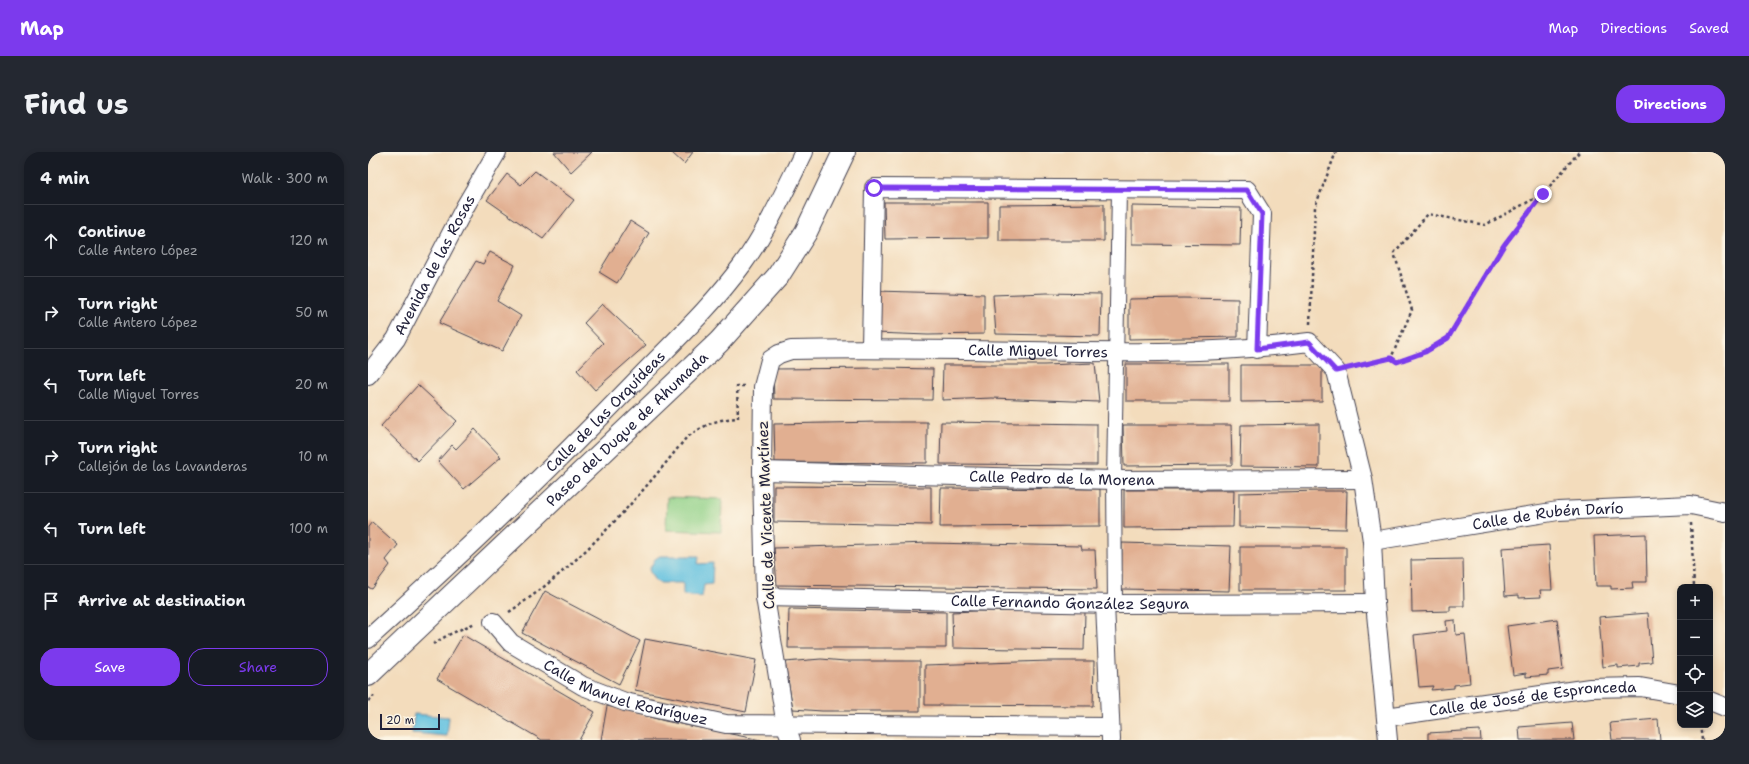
<!DOCTYPE html>
<meta charset="utf-8">
<style>
body{margin:0;font-family:"Shantell Sans",sans-serif;background:#242831;color:#f1f3f6}
.controls{position:absolute;right:12px;bottom:12px;display:grid;overflow:hidden;border-radius:8px;box-shadow:0 2px 6px #0003}
.controls button{width:36px;height:36px;display:grid;place-items:center;padding:0;border:0;border-bottom:1px solid #363941;background:#171b24;color:#f1f3f6;font:20px sans-serif}
.scale{position:absolute;left:12px;bottom:10px;width:60px;box-sizing:border-box;padding-left:4px;border:2px solid #22223b;border-top:0;font-size:11px;line-height:14px;white-space:nowrap;color:#22223b;-webkit-text-stroke:3px #fcf5e5;paint-order:stroke}
.stop{position:absolute;width:12px;height:12px;margin:-9px;border:3px solid #7c3aed;border-radius:50%;background:#fff}
.stop.end{background:#7c3aed;border-color:#fff;box-shadow:0 1px 4px #0008}
.list{margin:0;padding:0;list-style:none}
h2{display:flex;justify-content:space-between;align-items:center;height:52px;margin:0;padding:0 16px;font-size:17px}
h2 small{font-size:13px;font-weight:400;color:#9ea1a6}
.list li{display:grid;grid-template-columns:26px 1fr auto;gap:12px;align-items:center;box-sizing:border-box;height:72px;padding:0 16px;border-top:1px solid #363941}
.list b{display:block;font-size:15px;white-space:nowrap}
.list p{margin:0;font-size:13px;white-space:nowrap;color:#9ea1a6}
.list em{font-size:13px;font-style:normal;color:#9ea1a6}
.actions{display:flex;gap:8px;padding:12px 16px}
.actions a{flex:1;padding:9px 0;border:1px solid #7c3aed;border-radius:16px;text-align:center;font-size:14px;color:#7c3aed}
.actions .main{background:#7c3aed;color:#fff}
.icon{flex:none;width:22px;height:22px;fill:none;stroke:currentColor;stroke-width:2;stroke-linecap:round;stroke-linejoin:round}
.map{position:relative;flex:none;width:1357px;height:588px;overflow:hidden;border-radius:16px}
header{display:flex;align-items:center;gap:24px;box-sizing:border-box;height:56px;padding:0 20px;background:#7c3aed;color:#fff}
header strong{font-size:19px}
nav{display:flex;gap:22px;margin-inline-start:auto;font-size:14px}
.intro{display:flex;align-items:center;justify-content:space-between;box-sizing:border-box;height:96px;padding:0 24px}
h1{margin:0;font-size:28px}
.button{padding:10px 18px;border-radius:16px;background:#7c3aed;color:#fff;font-size:14px;font-weight:700}
main{display:flex;gap:24px;padding:0 24px}
aside{flex:1;background:#171b24;border-radius:16px;box-shadow:0 2px 6px #0003}
.map>svg:first-child{display:block}
.green{fill:#90d188;stroke:#597a62}
.water{fill:#62c1e0;stroke:#42728e}
.building{fill:#e1af91}
.lines{fill:none;stroke-linecap:round;stroke-linejoin:round}
.pedestrian-casing{stroke:#413e4e;stroke-width:16}
.minor-casing{stroke:#413e4e;stroke-width:20}
.secondary-casing{stroke:#413e4e;stroke-width:24}
.path{stroke:#413e4e;stroke-width:2.5;stroke-dasharray:3 3;stroke-linecap:butt}
.pedestrian{stroke:#fff;stroke-width:14}
.minor{stroke:#fff;stroke-width:18}
.secondary{stroke:#fff;stroke-width:22}
.route{stroke:#7c3aed;stroke-width:5}
.labels{text-anchor:middle;stroke-width:3;stroke-linejoin:round;paint-order:stroke}
.street-label{font-size:15px;fill:#22223b;stroke:#fcf5e5}
</style>
<header>
<strong>Map</strong>
<nav><a>Map</a><a>Directions</a><a>Saved</a></nav>
</header>
<div class="intro"><h1>Find us</h1><a class="button">Directions</a></div>
<main>
<aside>
<h2>4 min<small>Walk · 300 m</small></h2>
<ul class="list">
<li><svg class="icon" aria-label="ahead" viewBox="0 0 24 24"><path d="M12 20V5M6 11l6-6 6 6"/></svg><div><b>Continue</b><p>Calle Antero López</p></div><em>120 m</em></li>
<li><svg class="icon" aria-label="right" viewBox="0 0 24 24"><path d="M7 20v-9h11M14 6l5 5-5 5"/></svg><div><b>Turn right</b><p>Calle Antero López</p></div><em>50 m</em></li>
<li><svg class="icon" aria-label="left" viewBox="0 0 24 24"><path d="M17 20v-9H6M10 6l-5 5 5 5"/></svg><div><b>Turn left</b><p>Calle Miguel Torres</p></div><em>20 m</em></li>
<li><svg class="icon" aria-label="right" viewBox="0 0 24 24"><path d="M7 20v-9h11M14 6l5 5-5 5"/></svg><div><b>Turn right</b><p>Callejón de las Lavanderas</p></div><em>10 m</em></li>
<li><svg class="icon" aria-label="left" viewBox="0 0 24 24"><path d="M17 20v-9H6M10 6l-5 5 5 5"/></svg><div><b>Turn left</b></div><em>100 m</em></li>
<li><svg class="icon" aria-label="arrive" viewBox="0 0 24 24"><path d="M6 21V4h12l-3 4 3 4H6"/></svg><div><b>Arrive at destination</b></div></li>
</ul>
<div class="actions"><a class="main">Save</a><a>Share</a></div>
</aside>
<div class="map">
<svg width="1357" height="588" viewBox="0 0 1357 588">
<rect width="100%" height="100%" fill="#fcf5e5"/>
<filter id="ink" filterUnits="userSpaceOnUse"><feTurbulence type="fractalNoise" baseFrequency=".025" numOctaves="2"/><feDisplacementMap in="SourceGraphic" scale="8" xChannelSelector="R" yChannelSelector="G"/><feConvolveMatrix kernelMatrix="1 2 1 2 8 2 1 2 1" color-interpolation-filters="sRGB"/></filter>
<filter id="wash" filterUnits="userSpaceOnUse"><feTurbulence type="fractalNoise" baseFrequency=".012" numOctaves="4" result="noise"/><feDisplacementMap in="SourceGraphic" scale="16" xChannelSelector="R" yChannelSelector="G"/><feGaussianBlur stdDeviation="0.9" result="paint"/><feColorMatrix in="noise" values="0 0 0 0 0 0 0 0 0 0 0 0 0 0 0 0 0 1.4 0 .05"/><feComposite in="paint" operator="in"/></filter>
<g filter="url(#wash)">
<rect width="100%" height="100%" fill="#f3dcbc"/>
<path class="green" d="M299,345L354,347L353,380L298,378Z"/>
<g class="water">
<path d="M292,404H331L330,412L345,411L344,432L336,433L334,445L315,443V431H293L287,429L281,418L287,407Z"/>
<path d="M46,562L81,565L79,584L44,581Z"/>
</g>
<g id="blocks">
<g class="building">
<path d="M186,0H224L203,20Z"/>
<path d="M303,0H325L316,12Z"/>
<path d="M167,19L206,48L175,87L119,48L139,22L153,33Z"/>
<path d="M516,50H620V86L517,87Z"/>
<path d="M736,52V89H631V53Z"/>
<path d="M764,54L873,56L872,93L764,92Z"/>
<path d="M262,69L281,81L249,131L231,120Z"/>
<path d="M122,100L147,113L129,149L153,164L134,199L71,171L108,109L115,112Z"/>
<path d="M508,139L616,142V182L560,183L507,181Z"/>
<path d="M679,141L733,142L732,184L628,182L625,143Z"/>
<path d="M815,146L870,147V185L761,187V147Z"/>
<path d="M234,152L278,193L227,238L209,218L235,191L216,171Z"/>
<path d="M727,211L731,250L624,246L574,248L575,213H676Z"/>
<rect x="758" y="212" width="103" height="37"/>
<path d="M873,213H954V249L873,250Z"/>
<path d="M514,216L565,217L564,248L406,247L405,217Z"/>
<path d="M50,233L89,269L50,309L13,274Z"/>
<path d="M511,270H559V311L407,310L406,272Z"/>
<path d="M573,270L729,272V313L572,312Z"/>
<path d="M951,272V315L872,314L873,273Z"/>
<path d="M755,273H863L864,313L756,314Z"/>
<path d="M107,277L133,305L96,337L70,309L84,293L88,297Z"/>
<path d="M406,334L563,335V373L406,370Z"/>
<path d="M573,336L732,337V374L572,375Z"/>
<path d="M756,338H866L865,375L756,376Z"/>
<path d="M951,339H979L978,377L871,375V341Z"/>
<path d="M4,370L30,393L18,408L22,413L4,437L0,435V375Z"/>
<path d="M1278,382L1279,430H1264L1265,436L1243,437V434H1228L1226,384Z"/>
<path d="M560,391L713,394L714,398H727L729,437L409,433L406,396Z"/>
<path d="M754,391L863,394L861,439L753,437Z"/>
<path d="M1181,393L1184,438H1172L1173,445L1151,446V443L1137,444L1134,396Z"/>
<rect x="872" y="395" width="106" height="43"/>
<path d="M1095,407L1096,454H1082V459L1044,460L1043,408Z"/>
<path d="M177,439L272,489L251,532L154,481Z"/>
<path d="M421,457L578,460V496H420Z"/>
<path d="M607,459L717,460L716,498L585,496L584,460Z"/>
<path d="M1280,461L1284,510L1271,511V514L1250,516V513L1235,515L1231,465Z"/>
<path d="M1189,467L1195,517L1180,519V523L1158,525V521L1145,523L1139,474Z"/>
<path d="M1087,468L1088,483L1097,482L1102,531L1086,533V536L1063,538L1065,534L1051,535L1046,483L1079,479L1078,469Z"/>
<path d="M95,483L227,560L211,588H174L69,527Z"/>
<path d="M277,487L388,508L378,560L267,538Z"/>
<path d="M453,507L477,509H552V559H454L425,557L417,510Z"/>
<path d="M681,509H726L725,554L557,553V513Z"/>
<path d="M239,554L297,569L393,588H233Z"/>
<path d="M1290,567L1292,588H1244L1242,571Z"/>
<path d="M1204,571L1206,588H1152L1151,575Z"/>
<path d="M1112,578L1113,588H1060V581Z"/>
</g>
</g>
</g>
<g filter="url(#ink)">
<use href="#blocks" fill-opacity="0" stroke="#413e4e" stroke-width="1"/>
<g class="lines">
<g class="pedestrian-casing">
<path id="pedestrian" d="M747,452L746,328L751,38"/>
</g>
<g class="minor-casing">
<g id="minor">
<path d="M503,196L506,36L879,38L894,62L889,197"/>
<path id="s1" d="M0,223L28,187L98,53L129,0"/>
<path id="s2" d="M394,319L746,328L995,327"/>
<path id="s3" d="M1004,389L1190,359L1323,353L1357,360"/>
<path id="s4" d="M397,445L747,452L1007,451"/>
<path d="M737,452L743,588"/>
<path id="s5" d="M125,470L143,491L215,534L257,550L358,572L742,575"/>
<path id="s6" d="M0,487C90,406 178,322 262,235C300,195 342,157 374,113C399,79 417,38 436,0"/>
<path d="M1342,549L1357,555"/>
<path id="s7" d="M1018,565L1222,536L1272,535L1312,542"/>
<path id="s8" d="M423,588L418,574L397,445L394,319L395,235L402,208L411,202L423,198C502,196 582,198 661,199C755,201 849,202 941,190L968,219L995,327L1004,389L1007,451L1020,588"/>
</g>
</g>
<g class="secondary-casing">
<g id="secondary">
<path id="s9" d="M0,523L351,190L410,124L438,80L476,0"/>
</g>
</g>
<g class="path">
<path d="M942,172L947,55L968,0"/>
<path d="M1023,206L1029,210L1057,200L1080,186L1136,93L1175,43"/>
<path d="M986,215L1023,206L1044,158L1026,101L1060,62L1117,73L1175,42L1211,0"/>
<path d="M1323,371L1326,435"/>
<path d="M141,460C211,414 267,350 318,286C337,273 347,267 370,266L369,234H376"/>
<path d="M65,492L80,483L107,471"/>
<path d="M0,549L6,544"/>
<path d="M1332,573L1334,588"/>
</g>
<use href="#pedestrian" class="pedestrian"/>
<use href="#minor" class="minor"/>
<use href="#secondary" class="secondary"/>
</g>
</g>
<g class="lines" filter="url(#ink)">
<path class="route" d="M506,36L879,38L894,62L889,197L941,190L968,219L1023,206L1029,210L1057,200L1080,186L1136,93L1175,42"/>
</g>
<g class="labels">
<g class="street-label">
<text dy="5" stroke="none"><textPath href="#s1" startOffset="129">Avenida de las Rosas</textPath></text>
<text dy="5" stroke="none"><textPath href="#s8" startOffset="654">Calle Miguel Torres</textPath></text>
<text dy="5" stroke="none"><textPath href="#s6" startOffset="329">Calle de las Orquídeas</textPath></text>
<text dy="5" stroke="none"><textPath href="#s9" startOffset="357">Paseo del Duque de Ahumada</textPath></text>
<text dy="5" stroke="none"><textPath href="#s2" startOffset="300">Calle Pedro de la Morena</textPath></text>
<text transform="translate(398 363) rotate(-92)" y="5">Calle de Vicente Martínez</text>
<text dy="5" stroke="none"><textPath href="#s3" startOffset="178">Calle de Rubén Darío</textPath></text>
<text dy="5" stroke="none"><textPath href="#s4" startOffset="305">Calle Fernando González Segura</textPath></text>
<text dy="5" stroke="none"><textPath href="#s5" startOffset="154">Calle Manuel Rodríguez</textPath></text>
<text dy="5" stroke="none"><textPath href="#s7" startOffset="148">Calle de José de Espronceda</textPath></text>
</g>
</g>
</svg>
<div class="controls">
<button>+</button>
<button>−</button>
<button><svg class="icon" aria-label="locate" viewBox="0 0 24 24"><circle cx="12" cy="12" r="6"/><path d="M12 2v4M12 18v4M2 12h4M18 12h4"/></svg></button>
<button><svg class="icon" aria-label="layers" viewBox="0 0 24 24"><path d="M12 4l9 5-9 5-9-5zM3 14l9 5 9-5"/></svg></button>
</div>
<div class="scale">20 m</div>
<div class="stop" style="left:506px;top:36px"></div>
<div class="stop end" style="left:1175px;top:42px"></div>
</div>
</main>
